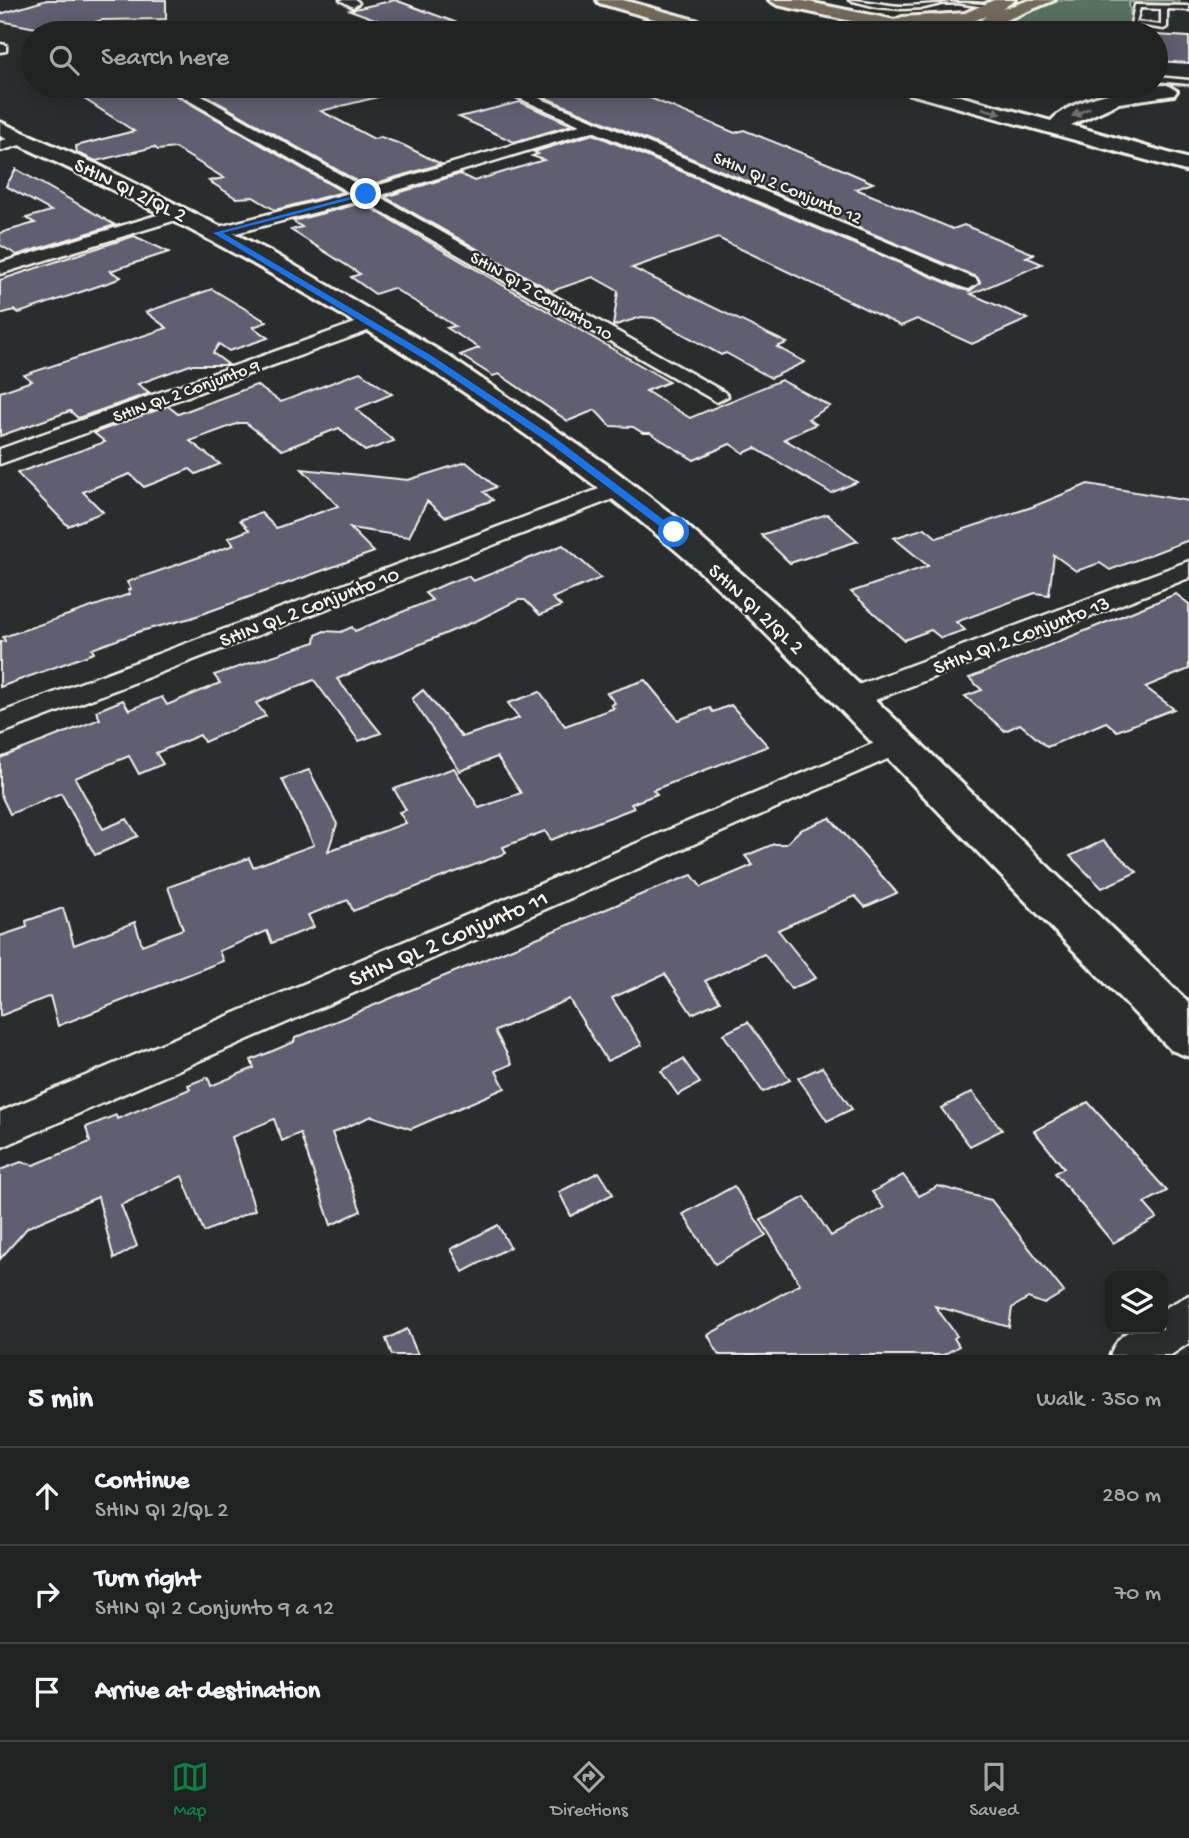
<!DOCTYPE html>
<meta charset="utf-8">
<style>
body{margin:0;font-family:"Gochi Hand",sans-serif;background:#282a2a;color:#f1f3f6}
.controls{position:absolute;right:21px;bottom:21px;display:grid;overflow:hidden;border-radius:14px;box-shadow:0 4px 18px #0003}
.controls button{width:63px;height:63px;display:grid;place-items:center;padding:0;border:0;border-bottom:2px solid #3d3f40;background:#202222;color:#f1f3f6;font:35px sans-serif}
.stop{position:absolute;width:21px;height:21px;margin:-16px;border:5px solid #1a73e8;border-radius:50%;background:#fff}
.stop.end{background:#1a73e8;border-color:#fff;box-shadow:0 2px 7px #0008}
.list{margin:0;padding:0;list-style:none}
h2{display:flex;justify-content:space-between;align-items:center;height:91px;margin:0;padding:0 28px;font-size:30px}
h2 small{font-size:23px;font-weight:400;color:#a2a4a5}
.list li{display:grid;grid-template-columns:46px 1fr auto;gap:21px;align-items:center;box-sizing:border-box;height:98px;padding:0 28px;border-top:2px solid #3d3f40}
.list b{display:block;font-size:26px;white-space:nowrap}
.list p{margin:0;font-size:23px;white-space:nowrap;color:#a2a4a5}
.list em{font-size:23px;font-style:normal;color:#a2a4a5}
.icon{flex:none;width:38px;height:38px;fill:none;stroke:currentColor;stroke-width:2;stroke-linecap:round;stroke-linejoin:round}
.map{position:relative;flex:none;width:1189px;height:1355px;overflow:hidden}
.search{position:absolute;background:#202222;box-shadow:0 4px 18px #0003;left:21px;right:21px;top:21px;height:77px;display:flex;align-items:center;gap:18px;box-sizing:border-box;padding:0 24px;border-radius:38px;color:#a2a4a5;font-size:26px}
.sheet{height:385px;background:#202222}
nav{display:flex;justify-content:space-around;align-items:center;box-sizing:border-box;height:98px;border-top:2px solid #3d3f40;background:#202222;font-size:19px;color:#a2a4a5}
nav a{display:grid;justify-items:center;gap:4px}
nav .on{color:#0b8043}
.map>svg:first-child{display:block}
.green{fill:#59715e;stroke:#a6b1a3;stroke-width:2}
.building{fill:#5f5f71;stroke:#f4f1e8;stroke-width:2}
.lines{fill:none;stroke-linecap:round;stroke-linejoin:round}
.lane-casing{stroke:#f4f1e8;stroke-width:5}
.street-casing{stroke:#f4f1e8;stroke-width:5}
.secondary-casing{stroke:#f4f1e8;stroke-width:6}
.primary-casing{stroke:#f4f1e8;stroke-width:6}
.lane{fill:#2a2d2e;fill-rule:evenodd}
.street{fill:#2a2d2e;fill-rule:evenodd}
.secondary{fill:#2a2d2e;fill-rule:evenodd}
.primary{fill:#726b5a;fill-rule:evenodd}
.oneway{fill:#71726f}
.route{fill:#1a73e8}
.labels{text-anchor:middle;stroke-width:5;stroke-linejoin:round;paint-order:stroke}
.far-street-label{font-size:18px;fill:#f4f1e8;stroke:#2a2d2e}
.street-label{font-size:21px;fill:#f4f1e8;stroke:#2a2d2e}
.near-street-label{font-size:24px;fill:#f4f1e8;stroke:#2a2d2e}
</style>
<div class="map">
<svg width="1189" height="1355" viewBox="0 0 1189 1355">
<rect width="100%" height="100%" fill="#2a2d2e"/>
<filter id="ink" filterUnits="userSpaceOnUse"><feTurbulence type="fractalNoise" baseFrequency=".0143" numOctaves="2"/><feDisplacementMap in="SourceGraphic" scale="14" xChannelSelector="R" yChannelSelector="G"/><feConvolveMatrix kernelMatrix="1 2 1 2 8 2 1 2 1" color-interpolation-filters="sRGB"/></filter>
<g filter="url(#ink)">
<path class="green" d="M1059,0H1180L1178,5L1129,2L1133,32L1091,28L1090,33H987C1002,10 1034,7 1059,0Z"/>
<g class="building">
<path d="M47,0H166V19L102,20L61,33L0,21V14Z"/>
<path d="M395,0L479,31V33H413L350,10Z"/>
<path d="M1156,35L1189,37V63L1156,61Z"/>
<path d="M64,86H174L175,95L343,192L275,210L253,197L236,198L209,181L224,178L175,148L158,150L154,147L96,161L77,153L76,146L134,131Z"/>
<path d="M189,86H389L390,94L321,111L374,139L381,137L403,145L441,164L366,186Z"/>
<path d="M517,86L626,88L735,133L744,130L839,168L873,183L856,189L953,229L964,225L1034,254L1026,257L1042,264L971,294L1028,319L972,344L917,319L901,326L718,238L632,268L787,343L777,347L805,362L771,378L726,353L721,355L654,318L641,317L613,326L618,291L593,277L552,291L385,197L460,174L474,181L544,160L532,156L538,154L534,152L593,134L961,289L970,291L980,282L977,277Z"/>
<path d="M520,102L572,125L514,142L459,117Z"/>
<path d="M16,169L115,225L17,255L0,245V233L35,223L26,218L51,211L6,186Z"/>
<path d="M362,203L669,382L646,391L690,418L781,380L830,406L808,419L816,424L784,439L857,482L831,493L755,448L744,453L730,444L694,460L650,433H643L633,427L610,426L595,410L568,421L499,374L493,376L460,355L479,348L447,328L455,326L393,288L375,294L351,277L360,274L291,230L302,227L293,221Z"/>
<path d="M134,236L169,252L110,271L121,277L116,280L19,313L14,310L0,314V280Z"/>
<path d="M212,289L267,322L253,327L268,338L229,351L219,344L213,353L229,365H190L138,384L150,393L78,418L70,411L0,436V392L32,381L24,375L167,328L146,312Z"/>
<path d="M360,372L392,394L356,409L394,441L365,451L339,428L282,450L246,423H239L190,441L220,464L196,474L190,469L144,487L130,474L83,492L103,512L68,526L17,473L105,442L94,433L168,406L178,414L256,385L281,402Z"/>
<path d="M466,462L496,487L484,492L493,500L445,517L427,501L409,537L350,528L374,552L191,618L141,631L92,649L94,653L0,687V642L5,641L3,637L130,594L128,590L131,589L127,582L234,545L228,538L249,530L240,520L261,513L276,528L338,506L302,469L408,480Z"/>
<path d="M1088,484L1189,501V540L1110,570L1100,563L1076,571L1054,555L1049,595L1035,593L956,622L965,630L941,638L931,630L904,640L851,592L928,566L894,538L925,528L937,538L1032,507Z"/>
<path d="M827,514L858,541L790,563L761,535Z"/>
<path d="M563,545L601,578L552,598L561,606L540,615L525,600H518L478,620L337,679L381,733L359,741L314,680L256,703L266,716L204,742L200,735L156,753L163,764L139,774L129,756L75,778L103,829L127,819L138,836L95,855L61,793L10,814L0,793V758L100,719L96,711L123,700L129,710L162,697L167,705L220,683L214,675L315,642L316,635L324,631L341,632L352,627L355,631L432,600L425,593L448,583L468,576L473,581Z"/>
<path d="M1176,594L1189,604V669L1145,687L1174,709L1117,731L1106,722L1047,747L1020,724L1005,731L965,696L982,690L969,678Z"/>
<path d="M645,680L678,720L710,708L713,712L731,705L768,746L653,790L657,794L631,804L634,808L551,840L545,831L503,847L506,853L353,911L348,900L308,915L314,927L272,943L267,931L219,951L223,961L58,1026L50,996L0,1016V936L27,927L26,921L63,908L74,945L135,922L142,945L183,929L168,887L249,858L253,867L314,845L282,779L309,770L337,824L328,851L406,823L399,812L406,810L394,789L454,768L479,808L521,793L497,757L460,771L412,699L423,690L462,737L519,718L508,703L540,692L565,726L614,708L611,705L615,703L607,693Z"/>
<path d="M830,818L897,893L865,907L855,896L778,930L816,978L791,989L764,954L705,981L720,1001L692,1014L665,974L612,998L642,1045L607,1061L569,999L495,1031L512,1064L496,1071L505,1088L411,1129L372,1116L332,1133L361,1211L331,1225L300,1133L282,1141L274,1119L232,1137L255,1210L204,1232L182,1176L121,1205L137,1246L114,1259L98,1197L28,1227L0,1259V1170L21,1162L34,1165L90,1142L86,1127L116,1115L117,1119L190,1089L188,1085L208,1077L211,1086L254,1068L251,1060L294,1042L295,1038L645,893L692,875L701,887L753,865L745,856L774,844H786L800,830Z"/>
<path d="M1103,841L1137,872L1102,888L1070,856Z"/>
<path d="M748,1022L790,1080L763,1092L723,1034Z"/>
<path d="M683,1059L700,1083L678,1095L661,1071Z"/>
<path d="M822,1067L852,1109L827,1121L798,1078Z"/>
<path d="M972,1092L1002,1130L970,1146L941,1108Z"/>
<path d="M1088,1102L1167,1191L1144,1203L1157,1218L1113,1243L1055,1173L1064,1168L1034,1131Z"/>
<path d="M599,1172L613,1194L571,1216L559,1192Z"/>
<path d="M903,1175L919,1196L938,1186L991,1200L1064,1292L1044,1304L1028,1298L1012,1308L1009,1327L935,1306L957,1336L954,1338L959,1346L943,1355H719L708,1335L800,1284L761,1220L805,1197L831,1236L884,1208L872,1192Z"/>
<path d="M734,1186L766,1235L715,1264L683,1214Z"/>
<path d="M498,1225L510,1247L463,1272L451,1249Z"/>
<path d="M407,1329L418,1355H392L386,1339Z"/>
</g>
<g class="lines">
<g class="lane-casing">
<g id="lane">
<path d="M849,0C867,0 885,6 904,6C935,5 966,0 996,6L993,8L949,2L924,8L901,9L877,7Z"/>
<path d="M1135,5L1189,6V10L1167,9V27L1164,29L1131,24ZM1140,8L1161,9V25L1136,22Z"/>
<path d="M1156,77L1189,80V84L1156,81Z"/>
</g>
</g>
<g class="street-casing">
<g id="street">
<path d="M340,0H356L359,3L353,7Z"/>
<path d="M0,44L6,45V51L0,52Z"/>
<path d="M492,86H510L976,279L978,283L969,289L962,287L593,131L378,196L724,392L728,396L717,402L362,200L217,238L208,233L211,229L350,193L176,93V87H186L366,189L580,125Z"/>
<path d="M25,134L33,139L30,142L0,151V141Z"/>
<path d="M180,208L188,213L186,217L0,274V263Z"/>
<path d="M372,317L379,319L382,323L379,327L0,464V449Z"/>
<path d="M618,482L626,484L630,489L626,494L0,734V713Z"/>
<path d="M1189,561V578L862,705L852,708L842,705L838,698L842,691Z"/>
<path d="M896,734L906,737L911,744L906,751L0,1148V1112Z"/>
<path d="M1189,1295V1343L1171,1355H1110C1122,1326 1135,1329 1163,1329V1309Z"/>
</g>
</g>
<g class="secondary-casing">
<g id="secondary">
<path d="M1167,85L1177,91L1174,95L1119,103L1071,125L1189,159V172L896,90L894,86H923L1051,121C1072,97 1137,86 1167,85Z"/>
<path d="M0,122L96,164L273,253L445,354L609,466L686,525L774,602L1189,1003V1057L1171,1050C1078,955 985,860 893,764C818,687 744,606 661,538C460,373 235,244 0,136Z"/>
</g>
</g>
<g class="primary-casing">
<g id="primary">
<path d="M597,0H623L727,29L730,33H703L599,3Z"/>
<path d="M769,0H799L895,20L902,17L965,13L994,0H1015L1002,9L1030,0H1055L984,29L976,24L986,16L968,23L920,26L935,29L937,33H907L777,5Z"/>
</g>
</g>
<use href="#lane" class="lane"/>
<use href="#street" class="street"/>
<use href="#secondary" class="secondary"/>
<use href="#primary" class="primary"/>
</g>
<defs><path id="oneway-solid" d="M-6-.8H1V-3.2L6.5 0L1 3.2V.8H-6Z" transform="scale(1.75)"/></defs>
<g class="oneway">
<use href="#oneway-solid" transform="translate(992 111) rotate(16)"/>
<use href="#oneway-solid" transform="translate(1081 112) rotate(155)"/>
</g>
</g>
<path class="route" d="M368,192V195L223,233L432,356L555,438L677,530V534H670L548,442L426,360L213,233Z"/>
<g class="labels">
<g class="far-street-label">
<text transform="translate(788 187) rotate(23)" y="6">SHIN QI 2 Conjunto 12</text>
<text transform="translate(542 295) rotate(30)" y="6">SHIN QI 2 Conjunto 10</text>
<text transform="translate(186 390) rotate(-20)" y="6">SHIN QL 2 Conjunto 9</text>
</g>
<g class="street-label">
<text transform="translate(131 189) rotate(26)" y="7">SHIN QI 2/QL 2</text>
<text transform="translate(309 606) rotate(-21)" y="7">SHIN QL 2 Conjunto 10</text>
<text transform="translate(757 608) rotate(43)" y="7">SHIN QI 2/QL 2</text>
<text transform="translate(1021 634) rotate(-21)" y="7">SHIN QI 2 Conjunto 13</text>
</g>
<g class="near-street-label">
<text transform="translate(448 937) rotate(-23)" y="8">SHIN QL 2 Conjunto 11</text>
</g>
</g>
</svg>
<div class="controls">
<button><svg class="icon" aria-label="layers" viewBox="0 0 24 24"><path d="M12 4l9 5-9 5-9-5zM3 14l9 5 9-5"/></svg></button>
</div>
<div class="stop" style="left:674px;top:532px"></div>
<div class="stop end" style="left:366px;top:194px"></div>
<div class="search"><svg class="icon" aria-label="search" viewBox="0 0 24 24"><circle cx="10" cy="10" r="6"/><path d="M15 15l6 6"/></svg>Search here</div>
</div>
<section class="sheet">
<h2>5 min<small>Walk · 350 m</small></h2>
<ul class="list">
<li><svg class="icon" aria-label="ahead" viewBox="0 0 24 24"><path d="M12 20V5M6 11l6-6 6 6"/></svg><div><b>Continue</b><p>SHIN QI 2/QL 2</p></div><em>280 m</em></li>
<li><svg class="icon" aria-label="right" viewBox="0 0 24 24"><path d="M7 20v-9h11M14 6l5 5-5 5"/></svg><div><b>Turn right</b><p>SHIN QI 2 Conjunto 9 a 12</p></div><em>70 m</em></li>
<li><svg class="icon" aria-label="arrive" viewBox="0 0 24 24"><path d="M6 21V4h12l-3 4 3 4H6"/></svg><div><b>Arrive at destination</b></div></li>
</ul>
</section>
<nav>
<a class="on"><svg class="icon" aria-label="map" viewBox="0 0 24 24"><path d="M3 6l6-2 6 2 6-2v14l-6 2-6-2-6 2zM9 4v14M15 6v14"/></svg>Map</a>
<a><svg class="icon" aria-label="directions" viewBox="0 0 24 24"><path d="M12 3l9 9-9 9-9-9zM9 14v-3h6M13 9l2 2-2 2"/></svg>Directions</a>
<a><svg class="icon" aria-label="saved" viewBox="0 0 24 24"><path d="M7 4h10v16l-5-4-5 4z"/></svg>Saved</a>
</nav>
